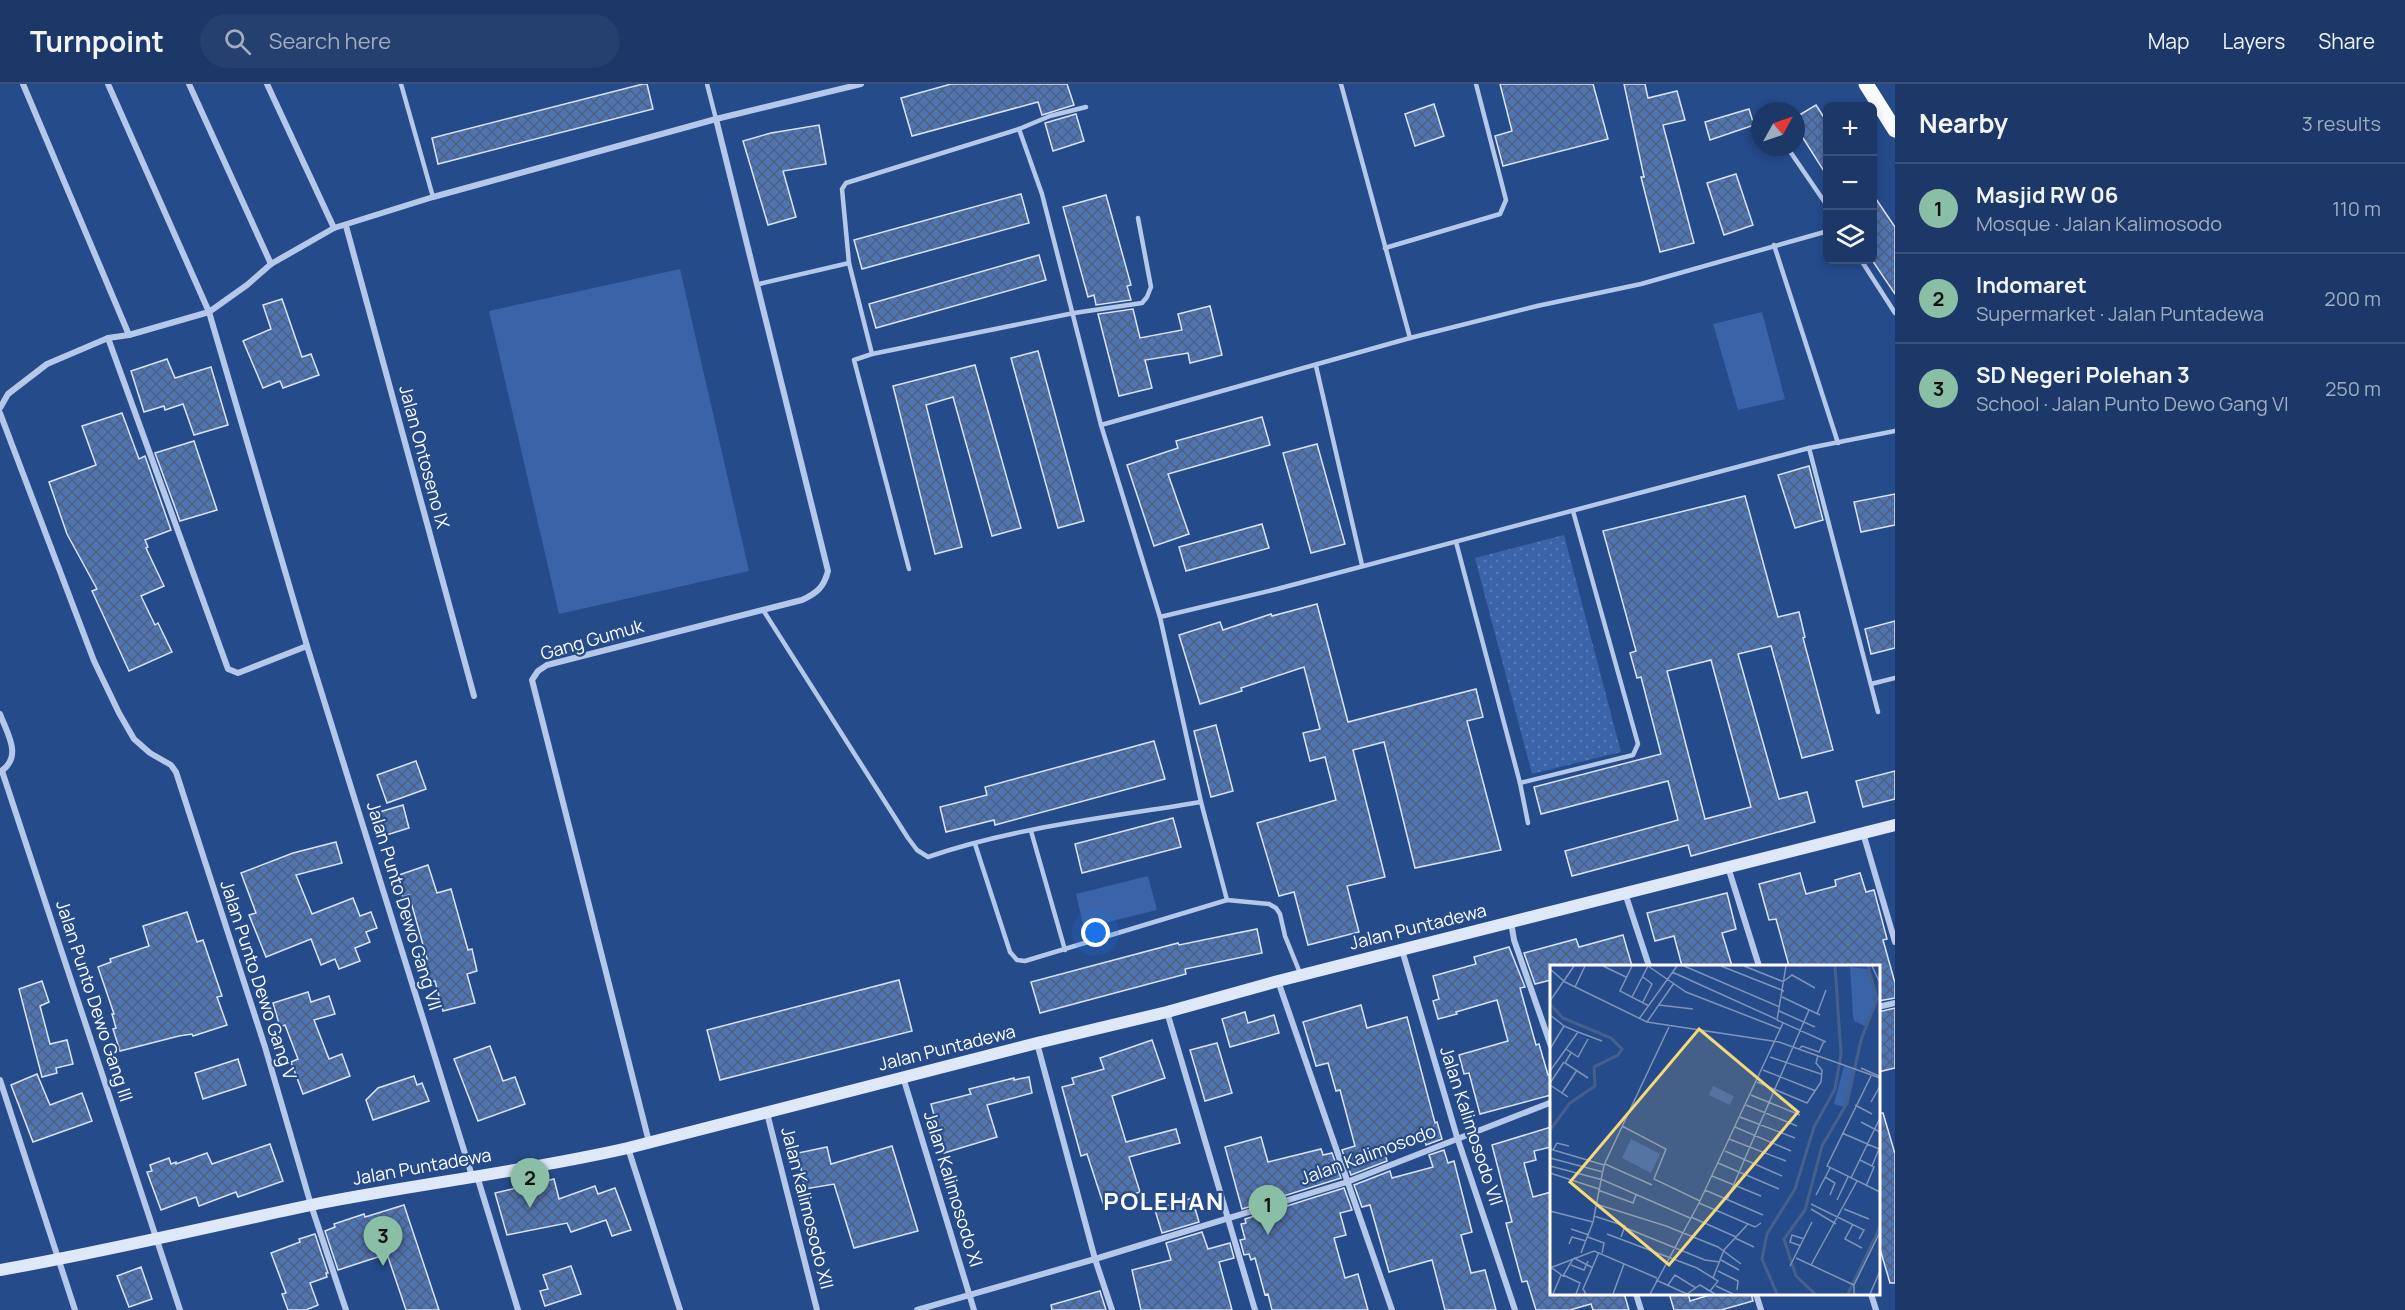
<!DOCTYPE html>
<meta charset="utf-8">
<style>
body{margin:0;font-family:Manrope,sans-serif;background:#253f6e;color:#f1f3f6}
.controls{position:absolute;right:18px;top:18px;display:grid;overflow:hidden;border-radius:9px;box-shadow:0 3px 9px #0003}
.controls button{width:54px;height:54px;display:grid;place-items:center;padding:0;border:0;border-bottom:2px solid #3a527c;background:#1c3868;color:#f1f3f6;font:30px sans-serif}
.compass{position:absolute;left:1751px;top:18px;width:54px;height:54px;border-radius:50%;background:#1c3868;box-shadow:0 3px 9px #0003;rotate:50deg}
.you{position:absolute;left:1096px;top:849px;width:21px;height:21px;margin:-15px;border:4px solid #fff;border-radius:50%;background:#1a73e8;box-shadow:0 0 0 9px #1a73e833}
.badge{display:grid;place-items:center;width:39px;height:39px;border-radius:50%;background:#8abfa5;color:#111;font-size:20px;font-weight:700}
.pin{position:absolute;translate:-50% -50px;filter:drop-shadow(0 2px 3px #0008)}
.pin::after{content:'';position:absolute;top:32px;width:21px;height:18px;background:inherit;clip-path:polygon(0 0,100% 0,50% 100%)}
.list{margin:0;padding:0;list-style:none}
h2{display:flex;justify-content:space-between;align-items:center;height:78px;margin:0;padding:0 24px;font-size:26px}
h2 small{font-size:20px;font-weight:400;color:#a0acc0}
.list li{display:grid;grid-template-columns:39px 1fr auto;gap:18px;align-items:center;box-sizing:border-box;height:90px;padding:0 24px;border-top:2px solid #3a527c}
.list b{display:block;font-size:22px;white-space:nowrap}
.list p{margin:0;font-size:20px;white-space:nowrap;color:#a0acc0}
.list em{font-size:20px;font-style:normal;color:#a0acc0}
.icon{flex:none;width:33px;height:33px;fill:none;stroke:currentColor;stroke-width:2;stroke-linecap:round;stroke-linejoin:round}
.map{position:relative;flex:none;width:1895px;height:1226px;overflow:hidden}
header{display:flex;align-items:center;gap:36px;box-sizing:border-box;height:84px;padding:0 30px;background:#1c3868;border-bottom:2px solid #3a527c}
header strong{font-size:28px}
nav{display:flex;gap:33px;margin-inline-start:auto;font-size:21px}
.search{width:420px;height:54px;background:#253f6e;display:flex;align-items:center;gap:15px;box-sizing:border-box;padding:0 21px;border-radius:33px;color:#a0acc0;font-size:22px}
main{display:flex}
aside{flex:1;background:#1c3868}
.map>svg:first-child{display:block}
.grass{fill:url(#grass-dots)}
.pitch{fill:#3b63a8}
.building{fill:url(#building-cross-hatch);stroke:#d8e4f8;stroke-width:1.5;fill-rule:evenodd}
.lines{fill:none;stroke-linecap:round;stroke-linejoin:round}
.lane{stroke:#b4c8ea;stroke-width:4.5}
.street{stroke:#b4c8ea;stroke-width:6}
.secondary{stroke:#dfe8f8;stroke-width:12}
.primary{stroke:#f8fafe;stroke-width:15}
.labels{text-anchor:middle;stroke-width:4.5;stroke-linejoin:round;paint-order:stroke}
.street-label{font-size:18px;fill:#fff;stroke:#264b8b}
.district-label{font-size:24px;font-weight:bold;letter-spacing:1.5px;fill:#fff;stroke:#264b8b}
.inset-river{fill:none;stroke:#46608e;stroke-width:3}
.inset-road{fill:none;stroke:#7d93b9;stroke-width:1.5}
.view{fill:#f3d979;fill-opacity:0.15;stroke:#f3d979;stroke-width:3}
.inset-edge{fill:none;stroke:#fff;stroke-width:3}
</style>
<header>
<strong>Turnpoint</strong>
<div class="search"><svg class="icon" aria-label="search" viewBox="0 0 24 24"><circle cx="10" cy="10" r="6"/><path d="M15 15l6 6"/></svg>Search here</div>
<nav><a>Map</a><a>Layers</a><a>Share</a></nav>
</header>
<main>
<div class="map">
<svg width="1895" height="1226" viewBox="0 0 1895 1226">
<defs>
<pattern id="grass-dots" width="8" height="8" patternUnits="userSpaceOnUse" patternTransform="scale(1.5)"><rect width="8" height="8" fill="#3b63a8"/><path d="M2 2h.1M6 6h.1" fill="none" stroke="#587ab5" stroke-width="1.8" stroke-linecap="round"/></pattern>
<pattern id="building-cross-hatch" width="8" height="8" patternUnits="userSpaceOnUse" patternTransform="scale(1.5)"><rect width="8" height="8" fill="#4f74b2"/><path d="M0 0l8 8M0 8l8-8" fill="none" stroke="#4e607f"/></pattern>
</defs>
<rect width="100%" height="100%" fill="#264b8b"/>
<path class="grass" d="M1564,451L1621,668L1532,690L1475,474Z"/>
<g class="pitch">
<path d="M680,185L749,487L559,530L489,227Z"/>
<path d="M1762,228L1785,315L1738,326L1713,240Z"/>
<path d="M1148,792L1157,826L1084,844L1076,810Z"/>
</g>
<g class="building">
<path d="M643,0H647L653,25L438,80L432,54Z"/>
<path d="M951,0H1067L1074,21L1042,31L1038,18L912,52L901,14Z"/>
<path d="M1500,0H1593L1608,55L1503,82L1495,52L1512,47Z"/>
<path d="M1624,0H1645L1648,14L1677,7L1685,36L1663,41L1694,159L1660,168L1641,93H1644Z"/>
<path d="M1434,20L1444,52L1415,62L1405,30Z"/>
<path d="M1816,21L1827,38V92L1796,43V33Z"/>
<path d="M1749,25L1754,41L1710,56L1705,38Z"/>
<path d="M1076,30L1084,57L1053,67L1045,39Z"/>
<path d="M819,41L826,80L783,87L796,133L768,141L743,57L771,49Z"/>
<path d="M1736,90L1753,141L1724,151L1707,99Z"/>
<path d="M1872,109L1895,143V210L1872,176Z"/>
<path d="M1021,110L1029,139L862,185L854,156Z"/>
<path d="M1106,111L1131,201L1127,202L1131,216L1096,221L1094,211L1088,213L1063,123Z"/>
<path d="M1039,171L1046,196L876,244L869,220Z"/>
<path d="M282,215L302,273L311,270L319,291L283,304L280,297L263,304L243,257L271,245L263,221Z"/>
<path d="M1210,222L1222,271L1190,279L1188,269L1145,276L1152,304L1119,312L1098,230L1133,225L1140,254L1182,246L1178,230Z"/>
<path d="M1038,267L1084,437L1058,444L1011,274Z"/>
<path d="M167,275L175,294L211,283L228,341L194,351L183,320L165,326L164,322L144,328L131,287Z"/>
<path d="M975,281L1021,444L992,452L953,313L926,321L962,463L935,470L893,302Z"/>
<path d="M122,329L139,375L145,372L171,446L145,456L148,463L146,464L164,502L141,512L155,541L158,539L172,568L129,587L92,507L97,505L67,450L49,398L96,381L82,342Z"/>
<path d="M1262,333L1270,361L1168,390L1189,450L1154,462L1127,381L1178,364L1176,357Z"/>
<path d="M194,357L217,426L180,437L155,369Z"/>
<path d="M1317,360L1345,460L1311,469L1283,369Z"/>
<path d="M1809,382L1823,436L1795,444L1778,391Z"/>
<path d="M1895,410V441L1861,448L1854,418Z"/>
<path d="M1745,412L1778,533L1799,528L1805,553L1803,554L1833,666L1802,674L1771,562L1738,570L1779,715L1807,708L1815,738L1691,772L1688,761L1572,792L1565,767L1678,736L1668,697L1541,730L1534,703L1661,670L1641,593L1637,594L1630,569L1636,567L1603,447ZM1711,576L1751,723L1705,735L1667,587Z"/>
<path d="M1262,440L1269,464L1186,487L1179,463Z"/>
<path d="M1317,520L1348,638L1476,605L1483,633L1467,637L1501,766L1415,784L1384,658L1353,666L1385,793L1347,802L1359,848L1308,861L1294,808L1279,812L1257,739L1336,716L1325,673L1310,677L1303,649L1320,645L1304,583L1241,604L1242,607L1200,620L1179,551L1220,538L1223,546L1271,530L1272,532Z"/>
<path d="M1895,537V564L1871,570L1865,545Z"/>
<path d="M1216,641L1233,707L1211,713L1194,647Z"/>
<path d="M1154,657L1165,695L995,741L994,736L946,748L940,723L987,711L985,703Z"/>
<path d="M416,677L426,705L387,719L377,691Z"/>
<path d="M1895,687V715L1863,723L1856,697Z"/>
<path d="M403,721L409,744L383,752L376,729Z"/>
<path d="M1173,734L1181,763L1082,789L1075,760Z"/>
<path d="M336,758L342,779L296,791L312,830L353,814L360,832L371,828L377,844L366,848L370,858L355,864L360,877L339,885L335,875L321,881L311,855L266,873L249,831L256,829L241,789L293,769Z"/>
<path d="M428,781L437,809L451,805L468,866L472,865L477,887L467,890L475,919L443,927L435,897L429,898L424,876L427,875L409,811L403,813L396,792Z"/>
<path d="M1800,789L1806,810L1836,802L1835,796L1860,789L1866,808L1874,806L1887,855L1883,856L1895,899V914L1878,917V882H1789L1776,835L1769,836L1759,800Z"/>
<path d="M1727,809L1736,845L1722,849L1732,882H1682L1674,852L1655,857L1647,829Z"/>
<path d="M187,828L197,858L203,856L222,912L217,913L227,941L193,952L192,950L179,952L120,967L113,945L116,944L112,930H114L98,883L111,878L110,875L149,862L143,842Z"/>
<path d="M1257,845L1262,869L1185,885L1186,890L1040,929L1031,898L1178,859L1179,861Z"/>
<path d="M1623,851L1632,882H1551V896L1535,900L1524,869L1576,855L1579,863Z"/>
<path d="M1509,863L1525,903L1520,904L1536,961L1539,960L1548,991L1551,990V1011L1480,1030L1469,989L1464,990L1459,971L1508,957L1497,916L1456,928L1457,930L1438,935L1433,917L1439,915L1433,892L1476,880L1474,873Z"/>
<path d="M899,896L912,947L720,996L707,946Z"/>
<path d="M42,897L49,918L40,922L50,960L67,956L73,980L56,984L57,989L42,993L19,905Z"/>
<path d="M308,908L311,918L329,912L335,930L314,936L329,975L342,970L350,992L303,1010L291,978L298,975L285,941L280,943L273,919Z"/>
<path d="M1361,921L1367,944L1407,933L1435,1039L1437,1038L1442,1055L1426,1061L1423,1051L1383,1062L1387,1077L1351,1091L1342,1066L1355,1062L1340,1006L1336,1007L1328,979L1316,982L1303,938Z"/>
<path d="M1895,924V984L1878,988V928Z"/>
<path d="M1245,928L1248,939L1274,931L1279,949L1230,963L1222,935Z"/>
<path d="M1152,956L1165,994L1112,1012L1126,1058L1176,1045L1180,1059L1129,1073L1140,1108L1103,1119L1087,1070L1081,1072L1062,1003L1074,1000L1072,994L1104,985L1100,974Z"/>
<path d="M1217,959L1232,1009L1205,1017L1190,966Z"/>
<path d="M490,962L503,997L515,993L525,1020L478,1037L454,975Z"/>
<path d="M238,975L246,1001L203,1015L195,989Z"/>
<path d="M37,990L50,1021L82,1009L92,1037L33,1058L11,1001Z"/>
<path d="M414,992L417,1001L422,999L429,1017L373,1036L366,1016L378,1004Z"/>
<path d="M1029,993L1032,1009L987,1021L997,1053L944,1069L931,1020L971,1010L969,1005L1014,994V996Z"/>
<path d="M1878,1029H1883L1895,1070V1199H1890L1878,1158Z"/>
<path d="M1551,1043V1063L1534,1067L1536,1076L1524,1079L1533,1113L1551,1108V1209H1624L1629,1226H1593L1591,1220L1570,1226H1536L1527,1197L1522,1198L1506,1139L1512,1138L1492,1061Z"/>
<path d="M1261,1053L1268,1078L1321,1065L1323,1071L1332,1069L1341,1094L1242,1125L1225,1063Z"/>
<path d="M270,1060L283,1097L238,1113L236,1108L199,1122L196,1113L161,1126L147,1088L152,1087L150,1081L169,1074L171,1080L176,1078V1080L207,1069L212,1080Z"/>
<path d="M892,1062L918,1147L854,1164L834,1100L805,1105L798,1069L827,1063L831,1080Z"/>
<path d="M1444,1066L1448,1079L1454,1077L1472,1148L1461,1151L1471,1189L1485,1186L1496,1226H1445L1432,1176L1389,1188L1370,1121L1362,1123L1354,1101L1390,1087L1392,1094L1433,1083L1429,1071Z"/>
<path d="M554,1095L559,1115L595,1102L598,1110L615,1104L631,1146L612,1152L606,1136L571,1148L567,1139L507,1151L495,1109Z"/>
<path d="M1344,1104L1352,1126L1340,1129L1346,1151L1334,1154L1345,1194L1358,1190L1368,1226H1272L1268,1210L1265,1211L1255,1174L1251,1176L1249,1170L1244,1171L1240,1156L1245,1155L1241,1140L1246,1139L1245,1135Z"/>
<path d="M1192,1114L1199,1138L1162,1149L1155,1126Z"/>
<path d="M404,1121L439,1226H406L387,1170L338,1186L325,1147L335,1143L334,1140L364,1130L365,1133Z"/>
<path d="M1202,1148L1208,1165L1230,1159L1234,1174L1219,1178L1232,1226H1141L1132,1186L1171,1176L1166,1159Z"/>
<path d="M315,1150L328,1189H326L327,1193L310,1199L318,1221L306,1226H288L282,1210L286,1209L271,1169L300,1158L299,1155Z"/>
<path d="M571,1182L581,1210L545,1222L540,1207L548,1205L543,1191Z"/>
<path d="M141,1183L152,1215L129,1223L117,1192Z"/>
<path d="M1100,1207L1106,1226H1052L1051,1221Z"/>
<path d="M1669,1209H1688L1690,1217L1716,1209H1751L1753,1217L1721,1226H1674Z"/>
</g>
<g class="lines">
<g class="lane">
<path d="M401,0L433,113"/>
<path d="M707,0L716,35"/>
<path d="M1341,0L1410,254"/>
<path d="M1787,63L1828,123"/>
<path d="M1774,161L1838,359"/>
<path d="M1385,164L1500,130L1506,116L1476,0"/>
<path d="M1861,176L1895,229"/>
<path d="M759,200L849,179"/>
<path d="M872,270L849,179L842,105L846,99L1019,45"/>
<path d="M1316,282L1362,481"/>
<path d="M1101,341L1410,254L1537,222L1641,200L1828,147"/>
<path d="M1809,364L1878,628"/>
<path d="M1456,458L1520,699L1528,739"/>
<path d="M909,485L854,276L872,270L1074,229L1142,219L1147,213L1151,203L1138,134"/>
<path d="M763,526L908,754L917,766L928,773C1015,743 1111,733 1201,718"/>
<path d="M1160,533L1277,505L1809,364L1895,347"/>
<path d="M1871,600L1895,594"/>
<path d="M1520,699L1633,671L1638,660L1573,427"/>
<path d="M1031,747L1065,866"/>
<path d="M975,760L1010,868L1017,876L1025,877L1227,816L1201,718L1160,533L1101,341L1042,110L1019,45L1050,32L1086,23"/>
<path d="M1227,816L1269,820L1276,824L1280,830L1285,852L1300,889"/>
</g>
<g class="street">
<path d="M23,0L129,251"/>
<path d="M108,0L209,228L307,562L472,1092"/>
<path d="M189,0L271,180"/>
<path d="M267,0L334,144"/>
<path d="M346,142L474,612"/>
<path d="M108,254L228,585L238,589L307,562"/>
<path d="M0,324L8,310L47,280L108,254L129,251L209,228L247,201L271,180L334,144L433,113L716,35L861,0"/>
<path d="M0,329L94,577L119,629L134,655L150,669L171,681L176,688L265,963L311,1121L346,1226"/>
<path d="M0,630C8,651 23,673 0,688"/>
<path d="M2,687L180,1226"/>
<path d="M1863,749L1895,858"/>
<path d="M1728,783L1759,882"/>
<path d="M1625,809L1649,882"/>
<path d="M1511,838L1514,856L1552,965"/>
<path d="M1402,866L1457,1053L1515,1226"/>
<path d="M1278,897L1392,1226"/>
<path d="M1878,923L1895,919"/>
<path d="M1167,928L1255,1226"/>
<path d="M1037,959L1095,1175L1112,1226"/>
<path d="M903,993L974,1226"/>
<path d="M0,996L75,1226"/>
<path d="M767,1029L817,1226"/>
<path d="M649,1058L532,596L538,587L547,581L802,516C817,509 824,503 828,487L716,35"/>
<path d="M628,1064L680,1226"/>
<path d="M477,1092L518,1226"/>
<path d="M1636,1210L1641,1226"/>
<path d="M1756,1210L1761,1226"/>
<path d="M1871,1210L1876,1226"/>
<path d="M917,1226L1095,1175L1347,1098L1552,1018"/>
</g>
<path class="secondary" d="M0,1186C104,1168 207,1143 311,1121C416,1100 523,1088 628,1064L1037,959L1167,928L1278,897L1895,741"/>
<path class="primary" d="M1866,0L1895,46"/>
</g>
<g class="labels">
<g class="street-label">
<text transform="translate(424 373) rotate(75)" y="6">Jalan Ontoseno IX</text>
<text transform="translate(592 556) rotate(-16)" y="6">Gang Gumuk</text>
<text transform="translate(404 822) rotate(73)" y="6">Jalan Punto Dewo Gang VII</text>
<text transform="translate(1418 843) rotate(-14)" y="6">Jalan Puntadewa</text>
<text transform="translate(258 896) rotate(72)" y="6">Jalan Punto Dewo Gang V</text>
<text transform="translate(94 917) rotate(72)" y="6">Jalan Punto Dewo Gang III</text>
<text transform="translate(947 964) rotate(-14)" y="6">Jalan Puntadewa</text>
<text transform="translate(1471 1042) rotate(72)" y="6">Jalan Kalimosodo VII</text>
<text transform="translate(1368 1071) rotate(-20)" y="6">Jalan Kalimosodo</text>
<text transform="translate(422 1083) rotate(-10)" y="6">Jalan Puntadewa</text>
<text transform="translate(953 1105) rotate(73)" y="6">Jalan Kalimosodo XI</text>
<text transform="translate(807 1124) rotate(76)" y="6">Jalan Kalimosodo XII</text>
</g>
<g class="district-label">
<text x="1164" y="1126">POLEHAN</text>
</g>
</g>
<g transform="translate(1550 881)">
<rect width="330" height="330" fill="#264b8b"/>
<path d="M163,121L184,131L180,140L159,130Z" fill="#3b63a8"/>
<path d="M294,101L305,105L294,142L284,139Z" fill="#3b63a8"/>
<path d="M300,2L317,4L324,24L325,36L315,61L304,56L303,50Z" fill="#3b63a8"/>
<path d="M81,174L110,189L101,208L72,193Z" fill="#3b63a8"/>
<path class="inset-river" d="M0,39L13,53L61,73L72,84L68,90L44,102L45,121L20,138L0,165M227,329L212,294L217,269L245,224L264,162L285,124L291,89L285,1M265,329L246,311L234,274L255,245L272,181L297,138L311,75L327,34L318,1M298,329L330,262"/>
<path class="inset-road" d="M53,1L76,12M82,1L70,26L99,41M98,1L136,27L231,64M134,1L230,42M171,1L234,26M194,1L234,17M236,1L227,55L276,77M322,1L330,18M0,4L15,17L97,57L229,77L330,113M122,7L226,54M234,16L242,10L265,23M25,22L35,1M82,32L98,1M232,32L270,50M0,36L24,1M93,37L102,19L93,12M109,40L143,44M229,46L265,62M267,49L276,25M0,50L14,61L0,84M89,54L127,1M97,57L124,18M28,67L52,76M16,84L28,92L38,74M249,84L252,81L269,87L274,76M21,88L15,98L38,113M220,92L271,109M311,103L329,111M213,105L266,126M0,106L28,67L14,61M321,111L277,201L330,227M207,117L257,138L271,117L272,105L266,98L268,90M0,118L14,97M0,120L18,132M12,128L27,105M201,130L250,150M321,137L330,121M196,140L247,161M305,140L322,149M190,152L245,173M311,157L330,167M72,161L116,184L104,214L150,236M185,162L241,186M292,168L329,184L322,201M179,174L236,196M0,184L54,200M3,185L7,178L19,181M175,186L232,211M0,193L53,207M310,195L324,202L316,221M168,198L229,224M55,199L102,220M0,201L53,215L140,253M0,208L49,224M162,211L211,231M275,212L285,218L280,230M301,213L330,153M48,225L83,238L86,230M155,225L213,250M266,230L280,203M177,235L259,45M287,235L298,212M149,238L205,262L211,258M46,239L116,261L168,282L191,299M261,239L314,265L309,274M261,244L286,259M294,244L319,254M0,246L43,257M44,251L75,261L71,272M141,252L186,272M303,259L295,274L312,283M76,263L155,295L170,297M21,264L39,270M57,269L147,303L168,316L160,326M38,272L54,278L52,288M185,273L204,282M19,279L22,272L36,276M251,281L240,277L242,270L254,274M31,288L43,257L54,200L119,62M24,293L43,303M246,293L304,320M171,295L189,305M21,300L34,305L38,296M261,300L307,216M240,301L262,257M0,303L44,286L107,313M2,303L13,311L23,294M168,306L188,316L187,325M13,310L30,318L26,329M163,313L174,285L198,259M106,315L137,329M118,320L125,310L146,323M166,321L183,329M3,329L11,310M36,329L33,324L49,287M63,329L74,299M100,329L149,238L233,58M137,329L150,320L165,329M304,329V320L330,267M320,329L330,306"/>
<path class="view" d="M149,64L248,147L119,300L20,217Z"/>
<rect width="330" height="330" class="inset-edge"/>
</g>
</svg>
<div class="controls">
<button>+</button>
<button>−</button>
<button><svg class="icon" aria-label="layers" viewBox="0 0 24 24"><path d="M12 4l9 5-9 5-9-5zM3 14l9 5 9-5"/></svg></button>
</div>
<svg class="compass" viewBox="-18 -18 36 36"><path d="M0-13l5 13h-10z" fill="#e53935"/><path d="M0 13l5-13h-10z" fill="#a0acc0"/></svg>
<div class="you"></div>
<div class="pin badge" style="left:1268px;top:1151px">1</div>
<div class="pin badge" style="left:530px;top:1124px">2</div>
<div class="pin badge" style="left:383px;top:1182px">3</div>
</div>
<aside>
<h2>Nearby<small>3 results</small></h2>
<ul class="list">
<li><span class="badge">1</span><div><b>Masjid RW 06</b><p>Mosque · Jalan Kalimosodo</p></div><em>110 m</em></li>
<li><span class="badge">2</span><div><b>Indomaret</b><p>Supermarket · Jalan Puntadewa</p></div><em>200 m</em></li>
<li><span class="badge">3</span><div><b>SD Negeri Polehan 3</b><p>School · Jalan Punto Dewo Gang VI</p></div><em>250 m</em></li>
</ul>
</aside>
</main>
